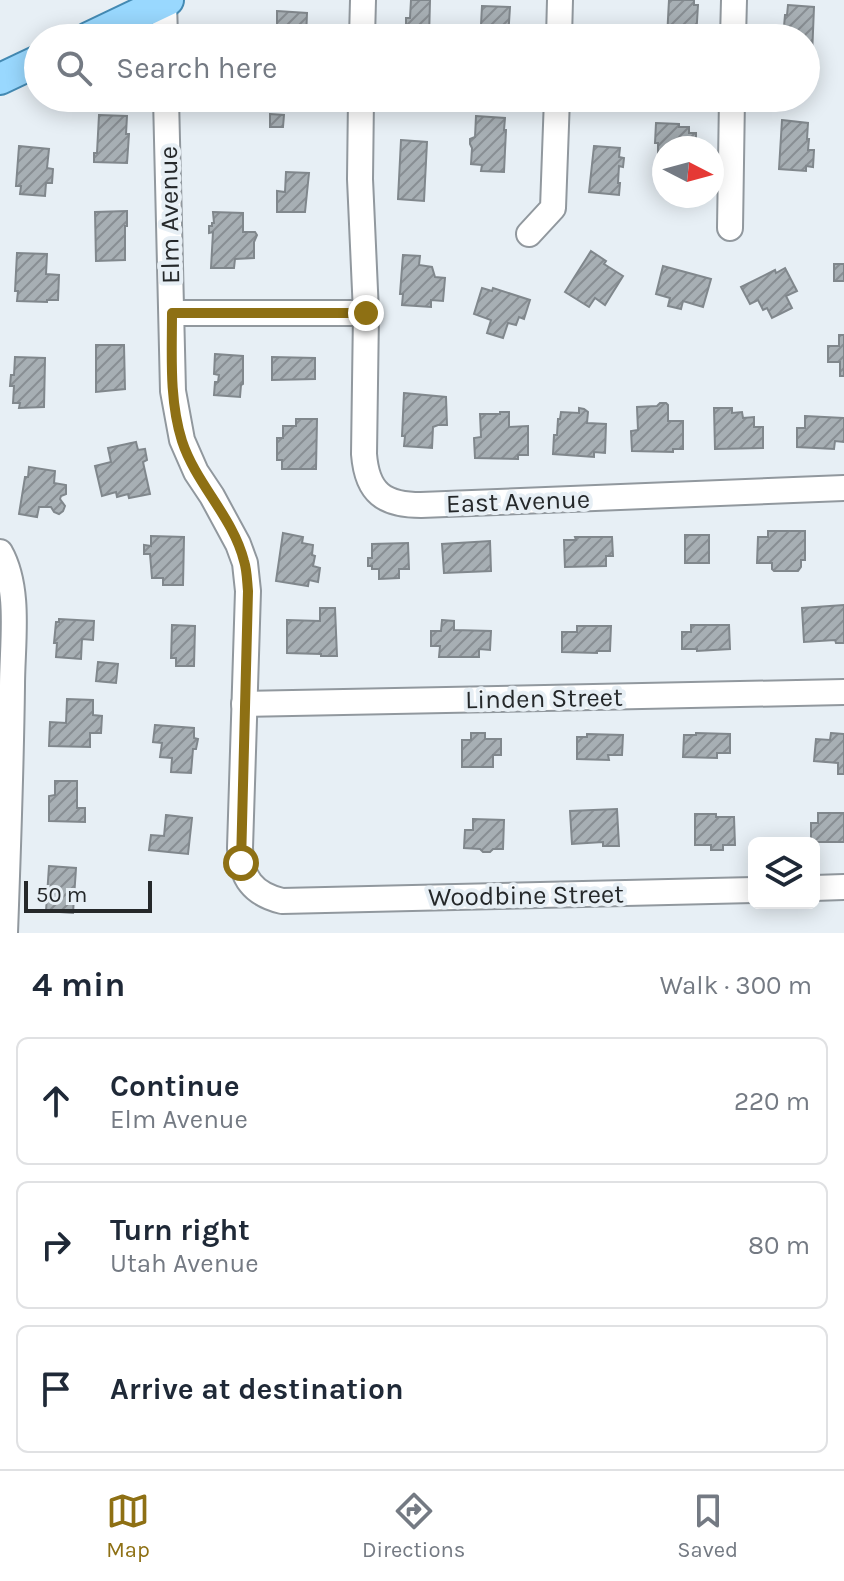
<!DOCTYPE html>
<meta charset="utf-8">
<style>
body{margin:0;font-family:Karla,sans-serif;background:#f6f6f7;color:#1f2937}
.controls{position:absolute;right:24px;bottom:24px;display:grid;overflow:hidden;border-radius:12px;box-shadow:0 4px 20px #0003}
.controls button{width:72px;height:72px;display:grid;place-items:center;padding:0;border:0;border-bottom:2px solid #e0e1e3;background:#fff;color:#1f2937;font:40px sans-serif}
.compass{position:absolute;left:652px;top:136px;width:72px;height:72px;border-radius:50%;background:#fff;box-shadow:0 4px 20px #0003;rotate:96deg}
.scale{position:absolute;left:24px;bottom:20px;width:128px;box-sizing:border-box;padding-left:8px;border:4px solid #25282a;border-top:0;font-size:22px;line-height:28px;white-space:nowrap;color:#25282a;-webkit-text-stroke:6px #e7eff5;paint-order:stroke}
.stop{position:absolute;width:24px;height:24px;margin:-18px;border:6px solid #8e7014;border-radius:50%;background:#fff}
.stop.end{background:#8e7014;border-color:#fff;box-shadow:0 2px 8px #0008}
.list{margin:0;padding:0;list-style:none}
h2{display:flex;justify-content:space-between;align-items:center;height:104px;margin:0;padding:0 32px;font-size:34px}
h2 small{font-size:26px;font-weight:400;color:#747a83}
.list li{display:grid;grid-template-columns:52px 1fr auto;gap:24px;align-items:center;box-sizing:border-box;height:128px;margin:0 16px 16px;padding:0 16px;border:2px solid #e0e1e3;border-radius:12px}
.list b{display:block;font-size:30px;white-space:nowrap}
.list p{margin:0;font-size:26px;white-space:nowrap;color:#747a83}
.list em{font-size:26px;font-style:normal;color:#747a83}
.icon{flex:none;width:44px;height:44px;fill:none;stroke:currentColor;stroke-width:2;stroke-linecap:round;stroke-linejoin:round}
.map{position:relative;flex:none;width:844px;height:933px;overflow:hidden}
.search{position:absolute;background:#fff;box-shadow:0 4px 20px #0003;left:24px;right:24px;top:24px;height:88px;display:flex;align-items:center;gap:20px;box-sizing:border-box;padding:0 28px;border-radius:44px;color:#747a83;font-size:30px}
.sheet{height:536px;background:#fff}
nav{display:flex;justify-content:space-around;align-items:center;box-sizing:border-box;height:112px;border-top:2px solid #e0e1e3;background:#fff;font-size:22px;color:#747a83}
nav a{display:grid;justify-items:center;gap:4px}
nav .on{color:#8e7014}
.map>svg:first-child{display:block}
.building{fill:url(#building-hatch);stroke:#80878c;stroke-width:2}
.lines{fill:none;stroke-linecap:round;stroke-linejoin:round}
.minor-casing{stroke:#91989e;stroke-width:28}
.major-casing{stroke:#448ab3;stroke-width:34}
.minor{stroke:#fff;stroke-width:24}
.major{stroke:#99d8fe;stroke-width:30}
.route{stroke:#8e7014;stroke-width:10}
.labels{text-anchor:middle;stroke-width:8;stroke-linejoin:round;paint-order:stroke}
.street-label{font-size:26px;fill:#25282a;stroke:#e7eff5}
</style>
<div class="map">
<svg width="844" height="933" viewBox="0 0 844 933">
<defs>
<pattern id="building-hatch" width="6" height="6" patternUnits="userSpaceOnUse" patternTransform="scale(2)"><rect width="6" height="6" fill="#a7afb4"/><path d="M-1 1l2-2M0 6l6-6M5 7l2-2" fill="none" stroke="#888e93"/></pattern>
</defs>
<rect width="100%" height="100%" fill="#e7eff5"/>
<g class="building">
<path d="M411,0H430L429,38H406V18H410Z"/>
<path d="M669,0H694V5H698L696,38H667Z"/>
<path d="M788,5L814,7L812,56H806V38H783L785,15H787Z"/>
<path d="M482,6L510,7L508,38H479L478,36V25H481Z"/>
<path d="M277,11L307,13L306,38H286V26H277Z"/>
<path d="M594,31L622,33L621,38H593Z"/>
<path d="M211,98H242V104L229,103V111L210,110Z"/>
<path d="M270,114L284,115L283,127H270Z"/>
<path d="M99,115L127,116L126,134H129L127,163L94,162V153H97Z"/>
<path d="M476,116L505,118L504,130H506L504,172L481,171L482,165L471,164L472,148L470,144V139L475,137Z"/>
<path d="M782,120L808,123L807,139H809L808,150H814L813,167L806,166V171L779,169Z"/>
<path d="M656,123L679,124V127H689V133H696V148H664V168L661,167L662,155H658V143H655Z"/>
<path d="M401,140L427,142L424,201L398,199Z"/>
<path d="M19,146L49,149L47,168L53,169L52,183H46L45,196L20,194L21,186H16Z"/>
<path d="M594,146L620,148L619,157L624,158L623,167L619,166L618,183H620L619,195L589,192Z"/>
<path d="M286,172L309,173L305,212H277V191L285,192Z"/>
<path d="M127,211V226H125V260L96,261L95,212Z"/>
<path d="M213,212L243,213V232H255L257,235L254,242V258L235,259L234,268H211L213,232L209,233V226H212V223H214Z"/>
<path d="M591,251L606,261L604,264L623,276L605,305L595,298L589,307L565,292Z"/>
<path d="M17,253L47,254L46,274L59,275L58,300H47V302L17,301L18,291H15Z"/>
<path d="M403,255L420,256L419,265L432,267L435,277L445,278L443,301L431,300V307L402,305L403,294H400Z"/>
<rect x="834" y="264" width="10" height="17"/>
<path d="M663,266L711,279L703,307L683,301L681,309L668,306L670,298L656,294Z"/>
<path d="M785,268L797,291L786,296L792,308L772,318L767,308L763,310L758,300L750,304L741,287L775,270L776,273Z"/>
<path d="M482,288L492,291L493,288L530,300L524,319L519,317L516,325L508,323L503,338L487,333L491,320L474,314Z"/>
<path d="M839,335H844V376H840V362H828V346H839Z"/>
<path d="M96,345H124L125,389L96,392Z"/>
<path d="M215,354L243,356V384L241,385L240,397L214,395L215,382H218L219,375L214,374Z"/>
<path d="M15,357L45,358L44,407L19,408L20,403H13L14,386H10L11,375H14Z"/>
<path d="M272,357L315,358V379L272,380Z"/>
<path d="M404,393L446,397L447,425H438L433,427L432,448L404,446L405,436H402Z"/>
<path d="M660,403H666L668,405V421H683V449H673V452L632,451L631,431L638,430L637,407L657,406Z"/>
<path d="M579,408L584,409L588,412L587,423L606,424L605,453L594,452V457L553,454L554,435H557L558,419H560L561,412L579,413Z"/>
<path d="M714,408H732V413L742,412L743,418L754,417V427H763V448L715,449Z"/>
<path d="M500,412H509V427L528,426V455H518V459L475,458L474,438L481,437L480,414H500Z"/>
<path d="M805,416L844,418V442L835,441L834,449L797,447V428H805Z"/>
<path d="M296,419H317L316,469H282V460H277V438H283V426H296Z"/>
<path d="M136,442L138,450L145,449L147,460L143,462L150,494L129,498L128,494L117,497L116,492L102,496L95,466L111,462L108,448Z"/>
<path d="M29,467L55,471L54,483L66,485V494L61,496L60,499L65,506L63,511L59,514L54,512L51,507H39L37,517L19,514L25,477H28Z"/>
<path d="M768,531H805V560H801V567L798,571H774L772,569V563H757L758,537H768Z"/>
<path d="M283,533L303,537L302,543L313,545L312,555L315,556L313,566L320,568L318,582L309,580L308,586L276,581Z"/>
<rect x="685" y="535" width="24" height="28"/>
<path d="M151,536L184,537L183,585H163V578H152L150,554H144V545L151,546Z"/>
<path d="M575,537H612L613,556H606V566L565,567L564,540H576Z"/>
<path d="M490,541L491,571L444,573L442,544Z"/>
<path d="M408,543L409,569H399V578L379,579V569H372V566H368V558H372V544Z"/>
<path d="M844,605V643H836L835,640L804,642L802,608Z"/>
<path d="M320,608H335L337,656H321V654L287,653V620L320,621Z"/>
<path d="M59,619L94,621L93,640L82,639L81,659L56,657L57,643H54L56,622H59Z"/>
<path d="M442,620L454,621V630L491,631L490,650L479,649V657H439L440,646H431V631H441Z"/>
<path d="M172,625L195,626L194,666H176V658H171Z"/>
<path d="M691,625H729L730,649L697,651V649H682V632H691Z"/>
<path d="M577,626H611L610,651H597V653L562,652V632H577Z"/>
<path d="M98,662L118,664L116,683L96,681Z"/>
<path d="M67,699L93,700V715L102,716L101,733H90V747L49,746L50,722L66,723Z"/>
<path d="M155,725L194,728V738L198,739L196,749H193L191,773L171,772L172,758L160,757L162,743L153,742Z"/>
<path d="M471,733H485V739H501V755H493V767H462V740H471Z"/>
<path d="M696,733L730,734V753H717V758L683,757L684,735H696Z"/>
<path d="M831,733L844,734V774H838V763L814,761L816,739L830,740Z"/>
<path d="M587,734L623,735L622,755H608L609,760L577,759V737H587Z"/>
<path d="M55,781H77V808H85V822L49,821V796L55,795Z"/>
<path d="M617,809L619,846H603V842L572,844L570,811Z"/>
<path d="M818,813H844V842H811V823H818Z"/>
<path d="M695,814H716V817H734L735,845H723V850H711V845H695Z"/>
<path d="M166,815L192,818L188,854L149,850L151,835L164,836Z"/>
<path d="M473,819L504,820L503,849H493L490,852H483L480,849L464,848L465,830H473Z"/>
<path d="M49,866L76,868L73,913L46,911Z"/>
</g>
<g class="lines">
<g class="minor-casing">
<g id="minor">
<path d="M164,2L165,38"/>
<path d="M362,38L363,0"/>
<path d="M559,38L560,0"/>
<path d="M733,38L734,0"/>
<path d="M166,98L173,391L182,440L196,472L212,496L238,544L245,563L248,591L240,848C241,878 253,894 282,901L754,890"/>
<path d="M361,98L360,179L366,313L364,454C367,493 384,505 421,505L844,488"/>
<path d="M730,228L732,98"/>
<path d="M529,234L553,208L557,98"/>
<path d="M172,313H366"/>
<path d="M0,552C21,589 12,644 12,686C11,768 8,851 5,933"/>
<path d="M244,704L844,692"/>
<path d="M814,888L844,887"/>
</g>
</g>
<g class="major-casing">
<g id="major">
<path d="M88,38L168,0"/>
<path d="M0,79L38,61"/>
</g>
</g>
<use href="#minor" class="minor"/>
<use href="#major" class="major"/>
</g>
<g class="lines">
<path class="route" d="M241,863L248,591C247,581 247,570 244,561C233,517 196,484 182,441C169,400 172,355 172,313H366"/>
</g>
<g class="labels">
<g class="street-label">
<text transform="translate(169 215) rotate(-91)" y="9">Elm Avenue</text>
<text transform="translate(518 501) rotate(-2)" y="9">East Avenue</text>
<text transform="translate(544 698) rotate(-1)" y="9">Linden Street</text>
<text transform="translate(526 895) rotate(-1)" y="9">Woodbine Street</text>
</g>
</g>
</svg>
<div class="controls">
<button><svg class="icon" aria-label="layers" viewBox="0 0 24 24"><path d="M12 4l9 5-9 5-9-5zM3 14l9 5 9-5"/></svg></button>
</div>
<svg class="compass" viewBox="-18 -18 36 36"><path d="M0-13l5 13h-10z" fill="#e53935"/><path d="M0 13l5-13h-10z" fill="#747a83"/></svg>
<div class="scale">50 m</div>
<div class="stop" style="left:241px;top:863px"></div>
<div class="stop end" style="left:366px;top:313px"></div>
<div class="search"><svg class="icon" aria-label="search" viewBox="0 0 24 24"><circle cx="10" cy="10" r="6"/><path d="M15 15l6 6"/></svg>Search here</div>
</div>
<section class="sheet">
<h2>4 min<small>Walk · 300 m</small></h2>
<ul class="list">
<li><svg class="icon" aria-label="ahead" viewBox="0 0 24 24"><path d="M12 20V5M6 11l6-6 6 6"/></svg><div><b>Continue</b><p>Elm Avenue</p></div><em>220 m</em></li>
<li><svg class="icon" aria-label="right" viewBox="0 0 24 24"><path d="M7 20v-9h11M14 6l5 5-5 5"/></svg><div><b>Turn right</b><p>Utah Avenue</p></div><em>80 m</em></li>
<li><svg class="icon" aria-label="arrive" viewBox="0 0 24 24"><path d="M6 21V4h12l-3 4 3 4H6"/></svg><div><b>Arrive at destination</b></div></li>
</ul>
</section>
<nav>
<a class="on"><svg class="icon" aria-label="map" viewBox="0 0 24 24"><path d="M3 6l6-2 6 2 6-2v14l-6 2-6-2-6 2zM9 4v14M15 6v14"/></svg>Map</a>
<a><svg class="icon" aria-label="directions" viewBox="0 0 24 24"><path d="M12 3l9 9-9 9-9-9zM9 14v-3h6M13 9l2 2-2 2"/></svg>Directions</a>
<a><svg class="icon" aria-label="saved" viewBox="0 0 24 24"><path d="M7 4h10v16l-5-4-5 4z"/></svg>Saved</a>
</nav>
